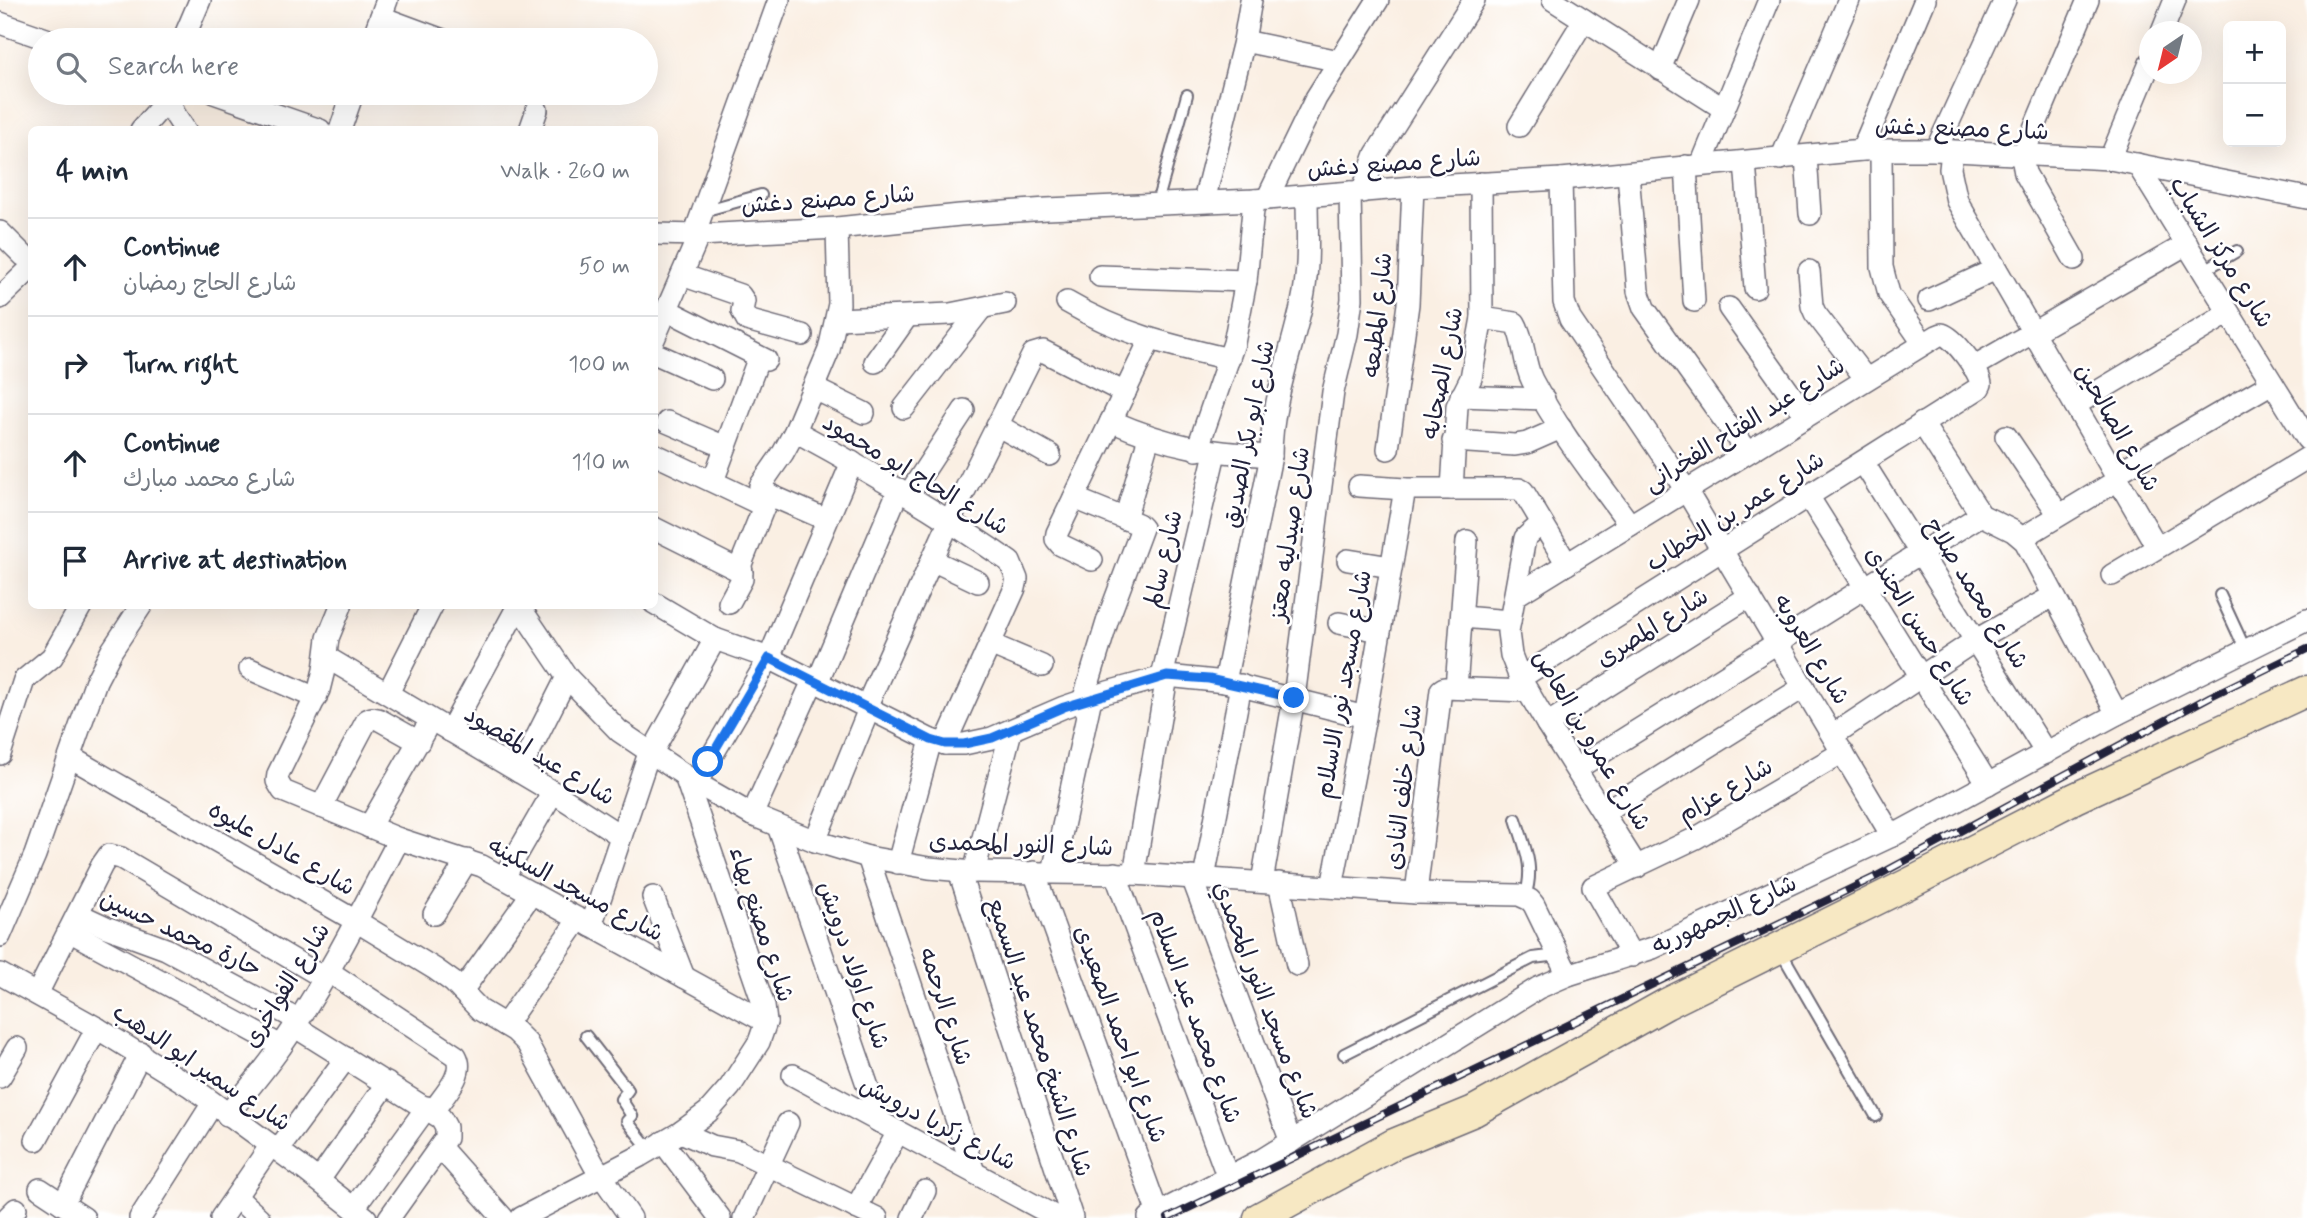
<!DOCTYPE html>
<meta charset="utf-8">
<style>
body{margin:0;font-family:Mynerve,"Playpen Sans Arabic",sans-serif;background:#f6f6f7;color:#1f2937}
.controls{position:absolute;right:21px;top:21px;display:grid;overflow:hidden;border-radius:10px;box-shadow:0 7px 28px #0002}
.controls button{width:63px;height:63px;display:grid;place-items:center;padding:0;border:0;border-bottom:2px solid #e0e1e3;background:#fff;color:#1f2937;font:35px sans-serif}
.compass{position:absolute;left:2139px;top:21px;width:63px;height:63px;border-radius:50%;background:#fff;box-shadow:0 7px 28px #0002;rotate:215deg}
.stop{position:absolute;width:21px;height:21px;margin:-16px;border:5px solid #1a73e8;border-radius:50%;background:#fff}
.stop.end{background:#1a73e8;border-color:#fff;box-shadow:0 2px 7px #0008}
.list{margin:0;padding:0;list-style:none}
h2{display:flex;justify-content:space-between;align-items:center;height:91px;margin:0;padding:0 28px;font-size:30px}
h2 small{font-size:23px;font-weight:400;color:#747a83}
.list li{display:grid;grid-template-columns:46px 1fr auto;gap:21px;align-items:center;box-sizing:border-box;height:98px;padding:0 28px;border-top:2px solid #e0e1e3}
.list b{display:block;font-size:26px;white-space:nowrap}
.list p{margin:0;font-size:23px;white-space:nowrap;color:#747a83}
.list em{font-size:23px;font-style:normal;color:#747a83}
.icon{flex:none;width:38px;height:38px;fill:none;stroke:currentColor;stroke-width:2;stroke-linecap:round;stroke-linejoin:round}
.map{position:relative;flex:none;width:2307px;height:1218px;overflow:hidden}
.search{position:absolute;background:#fff;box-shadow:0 7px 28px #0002;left:28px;top:28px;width:630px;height:77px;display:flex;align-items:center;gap:18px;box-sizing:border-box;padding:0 24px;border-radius:38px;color:#747a83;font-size:26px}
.panel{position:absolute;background:#fff;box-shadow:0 7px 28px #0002;left:28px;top:126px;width:630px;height:483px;border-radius:10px}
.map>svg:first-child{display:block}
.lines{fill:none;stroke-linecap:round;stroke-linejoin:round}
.service-casing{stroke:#6e6a76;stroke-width:14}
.minor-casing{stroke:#6e6a76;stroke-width:24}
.secondary-casing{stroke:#6e6a76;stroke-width:33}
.service{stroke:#fff;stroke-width:10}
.minor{stroke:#fff;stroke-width:21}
.secondary{stroke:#f7e8c3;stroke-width:30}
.rail-casing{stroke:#22223b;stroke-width:8}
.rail{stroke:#fff;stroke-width:5;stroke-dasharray:16;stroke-linecap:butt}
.route{stroke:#1a73e8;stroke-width:9}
.labels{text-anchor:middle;stroke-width:5;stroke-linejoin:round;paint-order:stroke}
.street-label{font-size:24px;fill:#22223b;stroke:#fff}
</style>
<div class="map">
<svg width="2307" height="1218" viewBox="0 0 2307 1218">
<rect width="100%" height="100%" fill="#fff"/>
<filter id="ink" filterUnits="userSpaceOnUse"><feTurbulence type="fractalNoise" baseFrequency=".0143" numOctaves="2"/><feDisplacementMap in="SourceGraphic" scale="14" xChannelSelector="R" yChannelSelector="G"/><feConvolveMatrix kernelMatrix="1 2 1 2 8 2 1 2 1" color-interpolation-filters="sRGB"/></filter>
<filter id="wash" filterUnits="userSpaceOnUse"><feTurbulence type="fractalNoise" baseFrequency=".00686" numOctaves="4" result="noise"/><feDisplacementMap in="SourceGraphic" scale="28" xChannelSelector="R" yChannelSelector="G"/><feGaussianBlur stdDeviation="1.57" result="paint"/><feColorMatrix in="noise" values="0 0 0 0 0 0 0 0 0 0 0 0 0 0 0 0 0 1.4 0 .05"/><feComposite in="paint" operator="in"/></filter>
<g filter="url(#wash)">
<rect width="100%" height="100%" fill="#faefe3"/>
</g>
<g filter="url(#ink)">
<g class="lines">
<g class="service-casing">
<g id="service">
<path d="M1157,203L1187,95"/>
<path d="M703,211L761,195"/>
<path d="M2203,271L2237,251"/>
<path d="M2220,595L2245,649"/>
<path d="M1516,819C1525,849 1535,866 1525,897"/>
<path d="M1780,950L1876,1116"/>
<path d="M586,1036L628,1090L621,1099L632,1116L627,1121L650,1150"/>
<path d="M1344,1054L1533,958L1558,955"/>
</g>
</g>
<g class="minor-casing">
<g id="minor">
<path d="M1553,0L1724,109"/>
<path d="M381,17L443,40"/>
<path d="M0,23L49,40"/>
<path d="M2162,32L2175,0"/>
<path d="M183,40L200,0"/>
<path d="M372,40L387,0"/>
<path d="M1244,41L1339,61"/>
<path d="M1660,69L1689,0"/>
<path d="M168,93L174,113L185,130"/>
<path d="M214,93L320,130"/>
<path d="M1519,126L1584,20"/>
<path d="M141,130L168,99"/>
<path d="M340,130L353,93"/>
<path d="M530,130L537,110"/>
<path d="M1862,150L1925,0"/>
<path d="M1936,150L2005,0"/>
<path d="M1881,151L1882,267L1889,294L1923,343"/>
<path d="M1952,152L1950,169L1957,201L2157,547"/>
<path d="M1806,156L1810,214"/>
<path d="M1781,159L1849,0"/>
<path d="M2110,159L2150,63"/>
<path d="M1745,162L1755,288"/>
<path d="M2137,164L2307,439"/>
<path d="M1701,165L1769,0"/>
<path d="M1686,166L1694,301"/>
<path d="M1628,173L1638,291L1644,308L1747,452"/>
<path d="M1561,179L1564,302L1570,319L1686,490L1892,836"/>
<path d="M1362,192L1376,154L1474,0"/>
<path d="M1267,199L1316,98L1378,0"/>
<path d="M1204,201L1244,41L1251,0"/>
<path d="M0,232L24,256"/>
<path d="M654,234L699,235L837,228L960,215L1047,209L1254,200L1413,187L1561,179L1862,150H1936L2110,159L2307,198"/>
<path d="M694,235L779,0"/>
<path d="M2074,259L2025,173L2022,157L2088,0"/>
<path d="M1809,271L1812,306L1815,313L1866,379"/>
<path d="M682,275L740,295L744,301L742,311L747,320L802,335"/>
<path d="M1100,276L1246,281"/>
<path d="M0,298L32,267"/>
<path d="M1929,300L1996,269"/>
<path d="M1067,302C1121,334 1169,345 1229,359"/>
<path d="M1729,308L1806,416"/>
<path d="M667,310L766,360"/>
<path d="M1482,318L1515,323C1525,340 1523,362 1532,380C1559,432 1596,478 1630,525"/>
<path d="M837,319L950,314L1005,303"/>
<path d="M654,339L699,235"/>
<path d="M654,353L712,379"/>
<path d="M875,362L906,318"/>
<path d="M1973,367L2187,244"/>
<path d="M813,388L864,413"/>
<path d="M1461,396L1544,399"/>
<path d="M2075,405L2229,313"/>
<path d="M904,408L981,309"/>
<path d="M1111,421C1171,447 1206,452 1271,456"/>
<path d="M667,422L725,447"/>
<path d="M1922,423L1981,515L2013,531L2025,541L2117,714"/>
<path d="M997,425L1050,455"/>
<path d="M795,431C869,471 940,513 1010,562L1017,579L1015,588L945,744"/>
<path d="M2006,436L2059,515"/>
<path d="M1453,441L1515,445L1527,443L1561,428"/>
<path d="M1388,449L1408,304L1413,187"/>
<path d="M1197,450L1234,343L1246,281L1254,200"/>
<path d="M654,454L764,506"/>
<path d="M1863,462L2046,753"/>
<path d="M2115,474L2272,383"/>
<path d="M713,481L759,357"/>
<path d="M1359,486L1405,489H1519L1523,491L1567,564"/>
<path d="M1452,489L1457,406L1471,378L1482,318L1481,183"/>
<path d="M909,494L964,410"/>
<path d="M1808,496L1988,784"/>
<path d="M1074,498L1138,524L1142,528L1108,619L1083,701"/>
<path d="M1125,519L1149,437"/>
<path d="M827,520L763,492L760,486L783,453L795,431L829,350L839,304L837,228"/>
<path d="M1542,523L1525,538L1508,632L1511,655L1520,678L1547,724L1637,867"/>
<path d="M654,528L742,572"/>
<path d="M2022,538L2118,480"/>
<path d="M932,560L978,582"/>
<path d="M1092,560L1061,545L1056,539L1057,533L1150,340"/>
<path d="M1348,560L1391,567"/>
<path d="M2112,575L2307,458"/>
<path d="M1515,596L1937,336L1942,334C1955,338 1979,371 1981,384L1979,388L1520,678"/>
<path d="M654,603L715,639L769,658L931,740L945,744H964L992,738L1064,707L1108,692L1167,676L1225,682L1365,717"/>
<path d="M729,603L742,579L741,564L769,494"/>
<path d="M341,606L328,638L324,670L319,690L278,774L277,781L283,791L399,839L482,866L766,1022"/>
<path d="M519,606L567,677L619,731L696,783L752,815L815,841L868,857L929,868L974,872L1134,874L1416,893L1519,895L1530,900L1534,905L1568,975"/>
<path d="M1462,617L1510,621"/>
<path d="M1339,623L1380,631"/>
<path d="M990,644L1042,666"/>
<path d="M326,657L553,792L621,836"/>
<path d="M250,669L316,698"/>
<path d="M1162,677L1215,453"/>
<path d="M1225,682L1271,456C1271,403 1291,354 1302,303C1310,268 1307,231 1307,196"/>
<path d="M817,683L899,489"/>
<path d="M1456,688L1467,541"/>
<path d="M388,693L432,606"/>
<path d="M866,707L950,520L1033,354L1043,351L1125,393"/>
<path d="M1547,724L1750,596"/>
<path d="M450,731L518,606"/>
<path d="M1833,735L1976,640L2053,596"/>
<path d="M0,754L24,680L52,657L81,606"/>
<path d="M651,754L715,639"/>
<path d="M70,757L356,921L435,969L453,982L480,1010L515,1031L527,1043L594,1165L631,1218"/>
<path d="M1576,769L1981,515"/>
<path d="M519,772L567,677"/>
<path d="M696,783L769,658L852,462"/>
<path d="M321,807L367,720L372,718L378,719L419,742"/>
<path d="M1604,812L1804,687"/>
<path d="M752,815L813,681"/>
<path d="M778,826L880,1122"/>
<path d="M369,827L425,730"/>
<path d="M815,841L869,709"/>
<path d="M868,857L974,1172"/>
<path d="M898,863L931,740"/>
<path d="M959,871L1072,1218"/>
<path d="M974,872L1011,731"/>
<path d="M1034,872L1158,1214"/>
<path d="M1053,872L1091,698"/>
<path d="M1115,873L1228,1178"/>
<path d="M1134,874L1167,676"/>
<path d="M504,877L553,792"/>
<path d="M1192,877L1291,1142"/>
<path d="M1204,878L1241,685"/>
<path d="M1262,882L1294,698L1333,392L1347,334L1352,299L1350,192"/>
<path d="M1279,883L1297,965"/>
<path d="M1332,887L1365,717L1405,489"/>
<path d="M1416,893L1441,690L1444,688L1527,691"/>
<path d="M653,897L684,977"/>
<path d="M78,914L106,927L166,949L298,1020"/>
<path d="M434,914L467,860"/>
<path d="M591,926L649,753"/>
<path d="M69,931L281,1046"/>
<path d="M0,936L35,855L96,681L112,650L141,606"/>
<path d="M1632,956L1593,887L1696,838L1843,752"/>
<path d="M328,971L456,1056C466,1074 443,1096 433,1111"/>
<path d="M0,974L97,1028L190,1086L305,1170L366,1218"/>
<path d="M462,991L532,893"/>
<path d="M37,994L102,865L109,855L121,858L324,978"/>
<path d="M505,1025L579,919"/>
<path d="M294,1026L441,1118L446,1127V1138L389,1218"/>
<path d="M793,1075L1058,1218"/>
<path d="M0,1077L17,1048"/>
<path d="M227,1115C245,1093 264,1071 280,1048C326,982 362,910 399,839"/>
<path d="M681,1132L712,1146L739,1151L877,1218"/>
<path d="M36,1140L97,1028"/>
<path d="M663,1142L720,1218"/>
<path d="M440,1147L503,1218"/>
<path d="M278,1150L346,1058"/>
<path d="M319,1180L387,1083"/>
<path d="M40,1189L84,1218"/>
<path d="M236,1197L259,1218"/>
<path d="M63,1204L141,1053"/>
<path d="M354,1208L427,1107"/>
<path d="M856,1208L898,1132"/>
<path d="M7,1218L16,1209"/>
<path d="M140,1218L213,1103"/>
<path d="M221,1218L271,1145"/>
<path d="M521,1218L640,1156L681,1132L708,1112L730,1087L759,1042L766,1022L764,1006L685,776"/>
<path d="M744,1218L788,1123"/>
<path d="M912,1218L925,1191"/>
<path d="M1149,1218L1263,1159L1538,988L1568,975L1653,948L1892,836L2117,714L2307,620"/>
</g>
</g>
<g class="secondary-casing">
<path id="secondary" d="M1259,1218L1394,1144L1474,1111L1666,1004L1912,882L2075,798L2307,691"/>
</g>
<use href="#service" class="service"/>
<use href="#minor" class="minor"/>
<use href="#secondary" class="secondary"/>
<g class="rail-casing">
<path id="rail" d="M1168,1218L1875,877L2211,696L2307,649"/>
</g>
<use href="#rail" class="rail"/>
</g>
</g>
<g class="lines" filter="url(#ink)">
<path class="route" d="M708,762L769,658L931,740L945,744H964L992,738L1064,707L1167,676L1209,679L1294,698"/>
</g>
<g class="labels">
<g class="street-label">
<text transform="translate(1962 128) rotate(2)" y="8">شارع مصنع دغش</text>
<text transform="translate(1394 163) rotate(-4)" y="8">شارع مصنع دغش</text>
<text transform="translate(828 199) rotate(-4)" y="8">شارع مصنع دغش</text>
<text transform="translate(2222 252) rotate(58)" y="8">شارع مركز الشباب</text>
<text transform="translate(1377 315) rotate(-84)" y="8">شارع المطبعه</text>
<text transform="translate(1442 373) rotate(-79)" y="8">شارع الصحابه</text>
<text transform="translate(1744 424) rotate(-32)" y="8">شارع عبد الفتاح الفخرانى</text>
<text transform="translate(2118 427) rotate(60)" y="8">شارع الصالحين</text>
<text transform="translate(1248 434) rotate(-79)" y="8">شارع ابو بكر الصديق</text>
<text transform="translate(916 474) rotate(31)" y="8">شارع الحاج ابو محمود</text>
<text transform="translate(1735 511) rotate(-32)" y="8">شارع عمر بن الخطاب</text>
<text transform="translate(1289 534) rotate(-82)" y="8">شارع صيدليه معتز</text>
<text transform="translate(1163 559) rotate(-77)" y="8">شارع سالم</text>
<text transform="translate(1977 593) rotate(58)" y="8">شارع محمد صلاح</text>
<text transform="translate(1920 626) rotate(58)" y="8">شارع حسن الجندى</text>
<text transform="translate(1652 627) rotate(-32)" y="8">شارع المصرى</text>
<text transform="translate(1812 649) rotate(59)" y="8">شارع العروبه</text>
<text transform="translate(1343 684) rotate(-80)" y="8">شارع مسجد نور الاسلام</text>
<text transform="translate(1592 740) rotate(59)" y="8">شارع عمرو بن العاص</text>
<text transform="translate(540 755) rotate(31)" y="8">شارع عبد المقصود</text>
<text transform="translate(1403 787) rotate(-83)" y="8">شارع خلف النادى</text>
<text transform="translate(1725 790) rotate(-30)" y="8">شارع عزام</text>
<text transform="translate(1021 844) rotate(2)" y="8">شارع النور المحمدى</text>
<text transform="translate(282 848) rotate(30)" y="8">شارع عادل عليوه</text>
<text transform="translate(576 889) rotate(28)" y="8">شارع مسجد السكينه</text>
<text transform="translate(1724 914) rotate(-25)" y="8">شارع الجمهوريه</text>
<text transform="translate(762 924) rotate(72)" y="8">شارع مصنع بهاء</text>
<text transform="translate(181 933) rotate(25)" y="8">حارة محمد حسين</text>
<text transform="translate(854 965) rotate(71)" y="8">شارع اولاد درويش</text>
<text transform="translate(286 985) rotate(-58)" y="8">شارع الفواخرى</text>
<text transform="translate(1266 1000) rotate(69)" y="8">شارع مسجد النور المحمدي</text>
<text transform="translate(946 1006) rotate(72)" y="8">شارع الرحمه</text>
<text transform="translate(1196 1016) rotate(70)" y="8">شارع محمد عبد السلام</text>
<text transform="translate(1121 1034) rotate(70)" y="8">شارع ابو احمد الصعيدى</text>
<text transform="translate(1040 1037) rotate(72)" y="8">شارع الشيخ محمد عبد السميع</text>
<text transform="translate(202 1067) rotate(34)" y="8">شارع سمير ابو الدهب</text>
<text transform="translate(938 1123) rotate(28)" y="8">شارع زكريا درويش</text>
</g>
</g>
</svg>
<div class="controls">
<button>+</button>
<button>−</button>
</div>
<svg class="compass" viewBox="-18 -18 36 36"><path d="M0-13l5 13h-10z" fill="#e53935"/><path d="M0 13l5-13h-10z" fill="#747a83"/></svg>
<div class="stop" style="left:708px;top:762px"></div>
<div class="stop end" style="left:1294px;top:698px"></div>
<div class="search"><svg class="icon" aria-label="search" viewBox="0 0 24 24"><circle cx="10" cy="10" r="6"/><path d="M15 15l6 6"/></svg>Search here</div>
<section class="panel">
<h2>4 min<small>Walk · 260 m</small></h2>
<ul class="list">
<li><svg class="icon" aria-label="ahead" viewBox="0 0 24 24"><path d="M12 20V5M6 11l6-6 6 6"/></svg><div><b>Continue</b><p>شارع الحاج رمضان</p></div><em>50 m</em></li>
<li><svg class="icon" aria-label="right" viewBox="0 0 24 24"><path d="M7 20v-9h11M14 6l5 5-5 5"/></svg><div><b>Turn right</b></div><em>100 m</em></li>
<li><svg class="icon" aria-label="ahead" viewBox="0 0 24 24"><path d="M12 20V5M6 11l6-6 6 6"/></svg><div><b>Continue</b><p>شارع محمد مبارك</p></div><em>110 m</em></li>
<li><svg class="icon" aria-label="arrive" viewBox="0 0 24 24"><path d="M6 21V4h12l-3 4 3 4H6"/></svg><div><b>Arrive at destination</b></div></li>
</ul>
</section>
</div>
